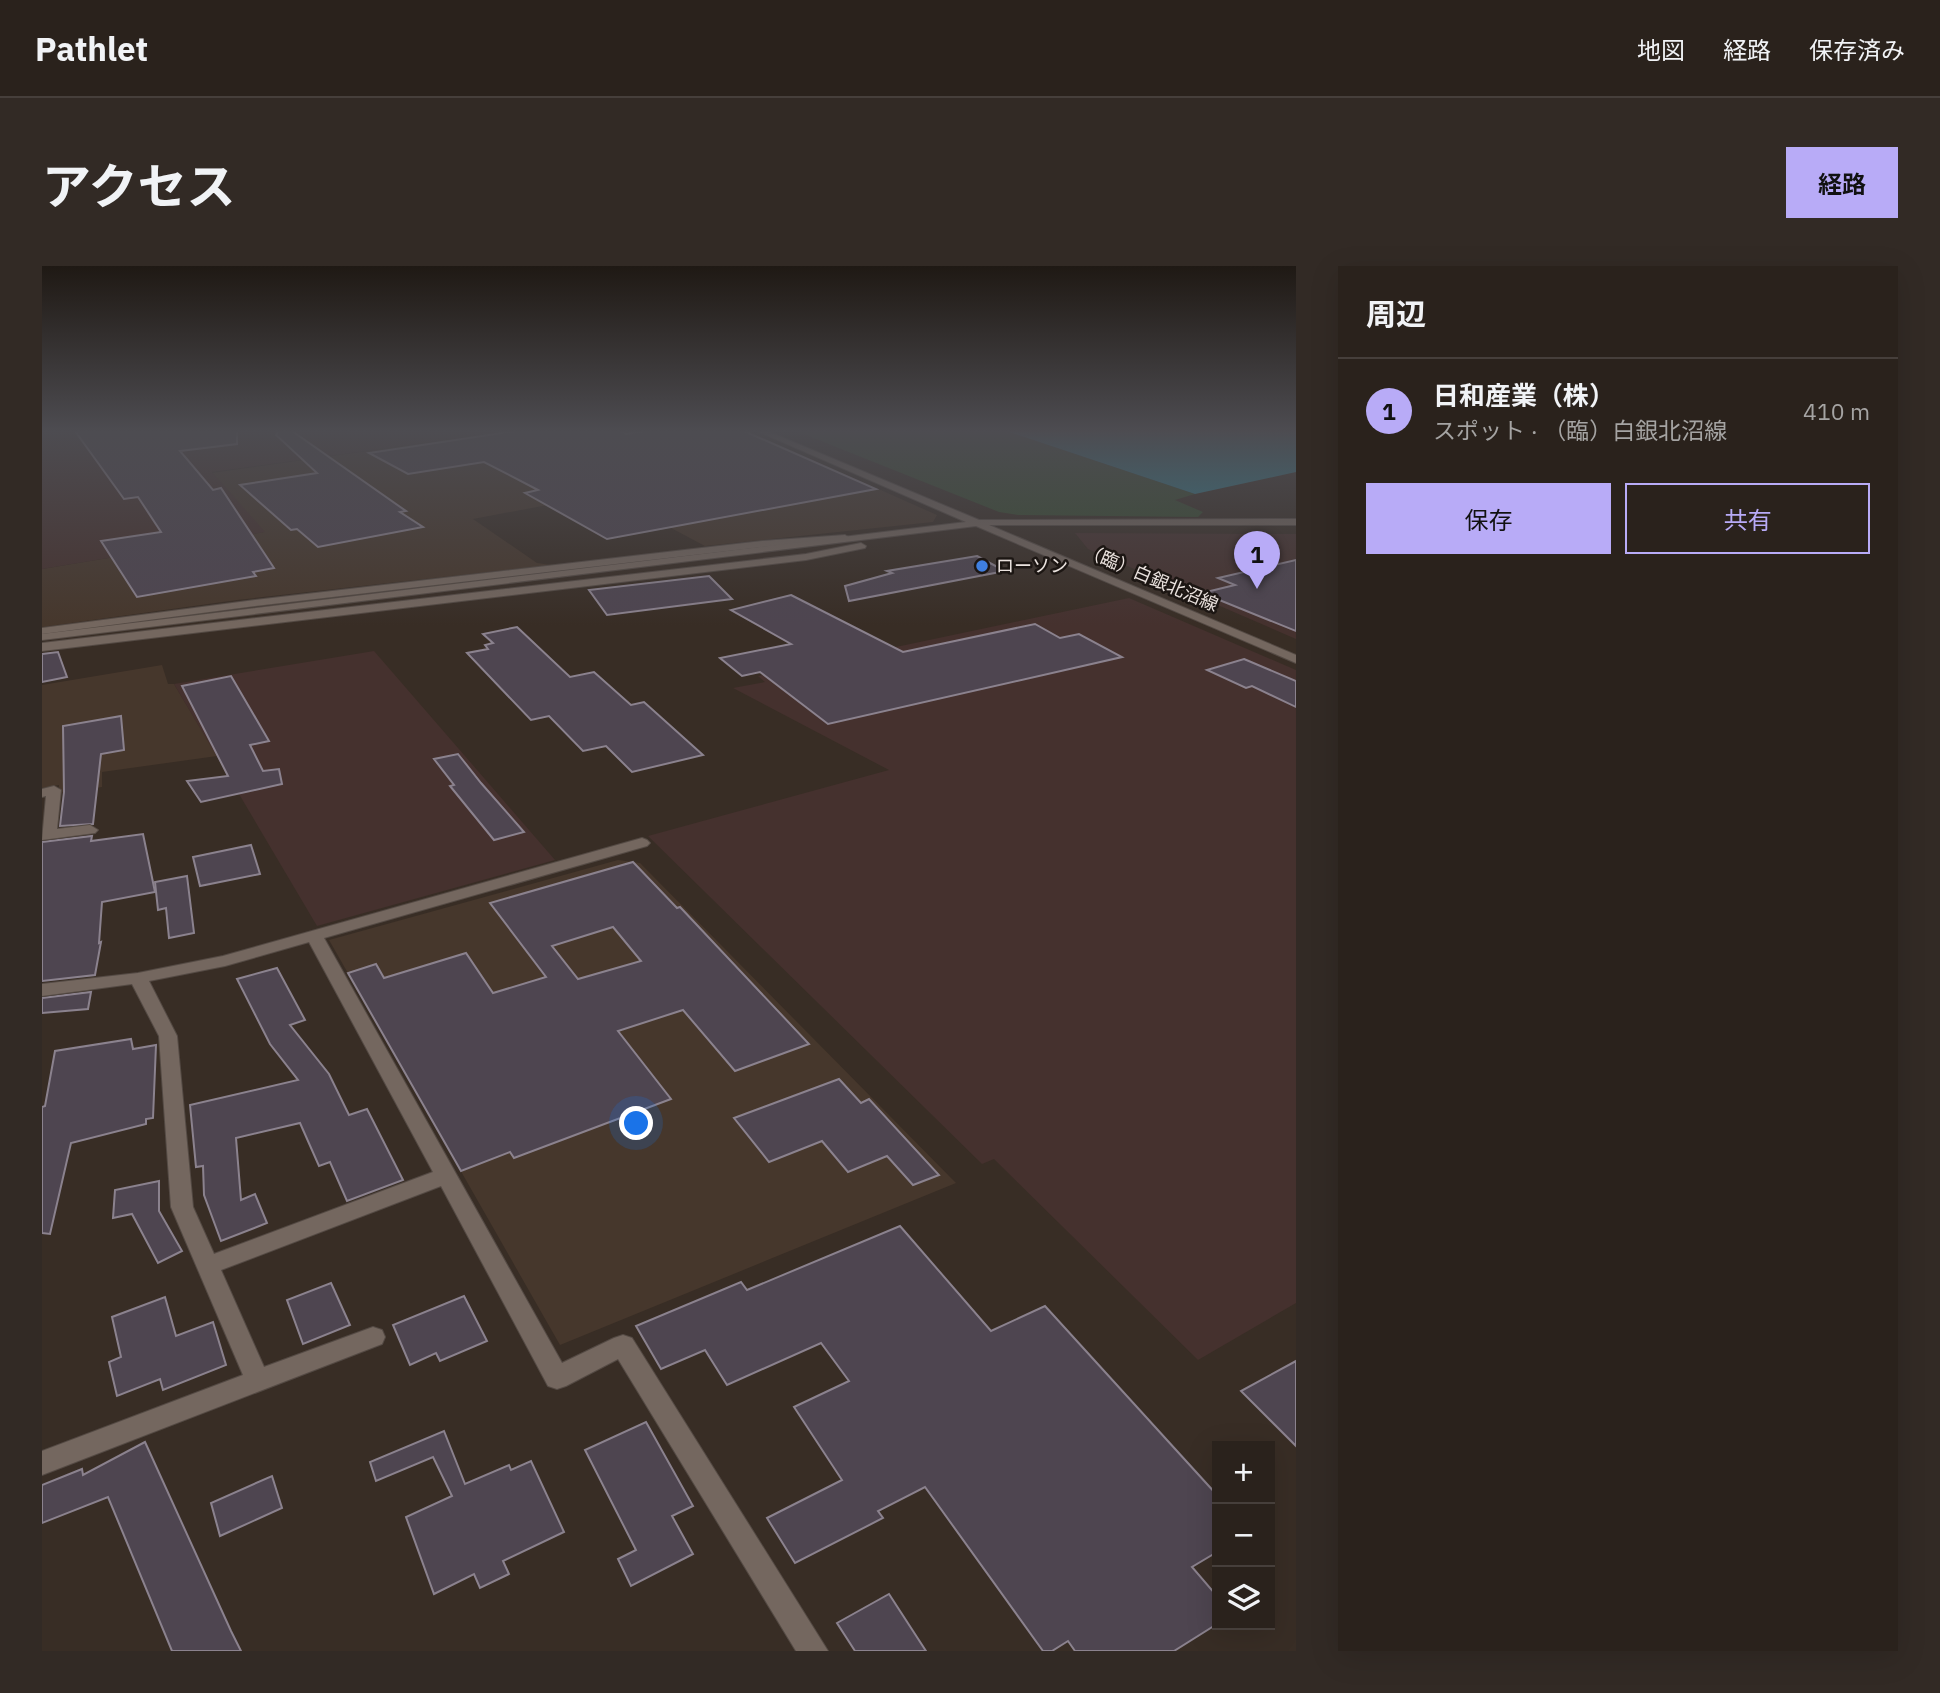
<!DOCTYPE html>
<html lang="ja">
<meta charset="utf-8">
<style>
body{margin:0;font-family:"IBM Plex Sans","Noto Sans JP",sans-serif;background:#322a25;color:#f1f3f6}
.controls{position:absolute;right:21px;bottom:21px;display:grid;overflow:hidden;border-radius:0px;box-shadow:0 7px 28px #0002}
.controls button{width:63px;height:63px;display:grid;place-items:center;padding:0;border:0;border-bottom:2px solid #463f3b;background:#2a221c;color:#f1f3f6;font:35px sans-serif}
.you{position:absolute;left:595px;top:858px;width:24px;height:24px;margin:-18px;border:5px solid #fff;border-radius:50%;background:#1a73e8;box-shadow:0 0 0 10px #1a73e833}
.badge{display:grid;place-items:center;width:46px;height:46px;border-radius:50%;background:#b8abf7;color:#111;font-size:23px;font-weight:700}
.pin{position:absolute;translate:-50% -58px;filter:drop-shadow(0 2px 4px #0008)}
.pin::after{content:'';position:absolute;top:37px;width:24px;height:21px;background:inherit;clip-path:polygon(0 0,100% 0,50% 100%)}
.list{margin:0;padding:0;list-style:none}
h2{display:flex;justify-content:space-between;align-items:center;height:91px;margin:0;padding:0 28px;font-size:30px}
h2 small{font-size:23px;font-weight:400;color:#a5a4a3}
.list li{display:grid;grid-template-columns:46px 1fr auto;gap:21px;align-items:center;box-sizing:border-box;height:105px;padding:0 28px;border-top:2px solid #463f3b}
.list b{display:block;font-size:26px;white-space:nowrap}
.list p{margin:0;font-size:23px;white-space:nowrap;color:#a5a4a3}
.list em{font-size:23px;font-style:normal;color:#a5a4a3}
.actions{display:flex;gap:14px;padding:21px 28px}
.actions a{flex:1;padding:16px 0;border:2px solid #b8abf7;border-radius:0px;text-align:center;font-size:24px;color:#b8abf7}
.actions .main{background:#b8abf7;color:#111}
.icon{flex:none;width:38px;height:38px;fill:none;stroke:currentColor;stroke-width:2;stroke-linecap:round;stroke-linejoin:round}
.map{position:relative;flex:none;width:1254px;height:1385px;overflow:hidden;border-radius:0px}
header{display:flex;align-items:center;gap:42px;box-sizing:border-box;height:98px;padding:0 35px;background:#2a221c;border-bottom:2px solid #463f3b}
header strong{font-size:33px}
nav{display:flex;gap:38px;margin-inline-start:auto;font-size:24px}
.intro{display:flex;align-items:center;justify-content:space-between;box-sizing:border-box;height:168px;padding:0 42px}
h1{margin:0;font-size:49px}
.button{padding:18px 32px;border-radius:0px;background:#b8abf7;color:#111;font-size:24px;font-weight:700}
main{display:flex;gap:42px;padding:0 42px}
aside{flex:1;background:#2a221c;border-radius:0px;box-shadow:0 7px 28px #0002}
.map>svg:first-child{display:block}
.commercial{fill:#46372c}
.industrial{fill:#45312e}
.green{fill:#364b2f}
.water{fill:#318192}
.building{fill:#4e4550;stroke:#8b828e;stroke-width:2;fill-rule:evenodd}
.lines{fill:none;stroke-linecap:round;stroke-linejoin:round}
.minor-casing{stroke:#544a44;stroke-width:2}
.tertiary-casing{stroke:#544a44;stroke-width:2}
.minor{fill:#74675f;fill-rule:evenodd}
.tertiary{fill:#74675f;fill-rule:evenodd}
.shop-dot{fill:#3f7fe0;stroke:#1c1613;stroke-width:2.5}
.labels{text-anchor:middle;stroke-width:5;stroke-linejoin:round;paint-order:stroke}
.far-poi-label{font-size:18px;fill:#eae2de;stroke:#1c1613;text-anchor:start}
.far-street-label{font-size:18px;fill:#eae2de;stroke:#1c1613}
</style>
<header>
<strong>Pathlet</strong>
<nav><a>地図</a><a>経路</a><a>保存済み</a></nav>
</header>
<div class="intro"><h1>アクセス</h1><a class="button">経路</a></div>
<main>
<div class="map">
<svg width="1254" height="1385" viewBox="0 0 1254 1385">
<rect width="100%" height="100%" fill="#382d25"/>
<g class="commercial">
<path d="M468,165H706L895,249L891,256L663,280L565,228L431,253L495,297L509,299L195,334L0,361V303L222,266L169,207Z"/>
<path d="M120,399L126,418H132L175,490L60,506V521L17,527V519L0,522V419Z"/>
<path d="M576,594L598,597L914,917L518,1079L287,674Z"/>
</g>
<g class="industrial">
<path d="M0,165H468L170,206L223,266L0,303Z"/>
<path d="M1033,267L1254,268V373L1046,283Z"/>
<path d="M1087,332L1254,404V1037L1156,1094L952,893L940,898L606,570L847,504L691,422L723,416L716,410Z"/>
<path d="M332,385L513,594L275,660L132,418Z"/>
</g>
<path class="green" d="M754,165H964L1153,228L1133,234L1161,246L1156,251L976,249L957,246Z"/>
<path class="water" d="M964,165H1254V206L1153,228Z"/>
<g class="building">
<path d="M33,165H195V178L138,185L171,224L179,222L232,302L211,306L214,310L95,331L59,275L119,266L96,231L82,233Z"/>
<path d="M237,165H250L364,245L358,246L381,261L276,281L255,263L249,264L198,219L275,207L234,169Z"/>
<path d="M473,165H579L584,168L602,165H702L834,223L565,273L483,227L496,224L442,196L366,208L327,187Z"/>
<path d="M935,290L963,305L807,335L803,320L850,307L845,305Z"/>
<path d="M1254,294V365L1160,327L1193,319L1176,312Z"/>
<path d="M667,310L690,333L565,349L547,324Z"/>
<path d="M749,329L861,386L993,358L1018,372L1037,368L1080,391L786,458L718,406L700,410L678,392L749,378L689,344Z"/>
<path d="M475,361L528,411L552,406L589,439L602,436L661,489L590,506L564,480L541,485L507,450L489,454L425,387L446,383L443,379L451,377L441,368Z"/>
<path d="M16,386L25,411L0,416V388Z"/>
<path d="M1202,393L1254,415V441L1210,420L1204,422L1165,404Z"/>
<path d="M189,410L227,475L208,479L221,505L237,503L240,518L159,536L145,515L186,510L140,420Z"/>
<path d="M79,450L82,484L59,488L51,558L18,560L22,526L21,460Z"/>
<path d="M416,488L439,517L482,566L452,574L408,520L412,519L392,493Z"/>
<path d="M101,568L113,626L60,636L57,677L59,676L53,709L0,715V576L50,570L49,575Z"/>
<path d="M209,579L218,608L158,620L151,591Z"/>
<path d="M591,596L635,642L638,641L767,778L693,805L641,744L576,765L629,833L472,892L468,886L419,905L306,707L334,698L342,712L424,687L451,727L504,711L448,637ZM571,661L599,695L536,713L510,680Z"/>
<path d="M145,610L152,667L127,672L124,642L116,644L113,616Z"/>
<path d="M235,702L263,754L248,759L287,808L307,849L325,843L361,914L305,935L288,896L277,900L258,857L194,872L199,934L213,928L225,957L179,975L162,929L161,900L154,901L148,839L256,814L228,778L195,713Z"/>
<path d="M49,726L46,743L0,747V732Z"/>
<path d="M89,773L91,783L114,779L111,852L104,853V858L29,877L8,968L0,967V841L3,840L13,785Z"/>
<path d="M797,813L819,837L827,833L897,909L871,919L845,890L806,906L780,875L727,896L692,852Z"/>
<path d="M117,915V945L140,985L116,997L90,948L71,952L73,924Z"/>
<path d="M858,960L949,1065L1003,1040L1175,1229V1286L1150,1301L1175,1330V1358L1132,1385H1033L1026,1375L1010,1385H1001L883,1221L836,1245L841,1252L753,1297L725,1252L800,1214L752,1141L807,1115L779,1077L685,1119L663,1084L619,1103L594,1060L699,1016L705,1024Z"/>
<path d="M289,1017L308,1059L261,1078L245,1034Z"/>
<path d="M422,1030L445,1075L398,1095L394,1087L368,1099L351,1059Z"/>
<path d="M123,1031L134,1070L171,1056L184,1099L121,1124L118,1113L75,1130L67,1096L79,1091L70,1051Z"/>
<path d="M1254,1095V1180L1199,1125Z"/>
<path d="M604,1156L651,1240L630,1250L651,1288L589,1320L576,1293L594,1284L543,1184Z"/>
<path d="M402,1165L423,1218L467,1199L469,1204L489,1195L522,1266L461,1295L467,1308L438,1322L432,1308L392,1328L364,1251L410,1230L391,1191L334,1215L328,1196Z"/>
<path d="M103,1176L189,1365L199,1385H130L66,1231L0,1257V1219L40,1203L41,1209Z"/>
<path d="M230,1210L240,1242L178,1270L169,1237Z"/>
<path d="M847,1328L884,1385H813L795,1357Z"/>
</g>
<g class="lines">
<g class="minor-casing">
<g id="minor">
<path d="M803,269L808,272L806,274L720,281L213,340L0,368V362L213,334L720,275Z"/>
<path d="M819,277L824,280L823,282L764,294L0,385V377L764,288Z"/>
<path d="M12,520L19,524L15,563L48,559L56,564L53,567L0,574L4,530L0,531V523Z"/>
<path d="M600,572L605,574L608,577L605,580L282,672L520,1097L572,1072L581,1069L590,1072L786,1385H754L576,1093L524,1120L515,1123L506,1120L399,920L179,1004L222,1101L331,1061L340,1064L343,1071L340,1078L0,1209V1185L201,1109L129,941L117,770L90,718L0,730V718L96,707L181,690ZM267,676L391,906L172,988L151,941L135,770L107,715L183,700Z"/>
</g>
</g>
<g class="tertiary-casing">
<path id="tertiary" d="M715,165H725L937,254L1254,253V259H947L1254,389V397L934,260L0,374V368L924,256Z"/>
</g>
<use href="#minor" class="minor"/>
<use href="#tertiary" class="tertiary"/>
</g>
<linearGradient id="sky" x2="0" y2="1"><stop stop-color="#1f1914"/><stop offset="0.46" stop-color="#4d4c51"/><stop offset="1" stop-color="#4d4c51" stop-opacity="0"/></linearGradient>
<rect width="1254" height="359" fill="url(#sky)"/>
<circle class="shop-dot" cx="940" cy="300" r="7"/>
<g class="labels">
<g class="far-poi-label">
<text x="954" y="306">ローソン</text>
</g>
<g class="far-street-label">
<text transform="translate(1109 312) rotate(23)" y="6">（臨）白銀北沼線</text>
</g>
</g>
</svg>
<div class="controls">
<button>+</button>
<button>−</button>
<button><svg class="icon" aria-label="layers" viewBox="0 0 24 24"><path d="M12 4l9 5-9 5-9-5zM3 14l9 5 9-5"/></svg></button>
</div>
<div class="you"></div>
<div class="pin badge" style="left:1215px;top:323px">1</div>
</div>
<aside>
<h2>周辺<small></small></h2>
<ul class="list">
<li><span class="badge">1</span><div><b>日和産業（株）</b><p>スポット · （臨）白銀北沼線</p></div><em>410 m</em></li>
</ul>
<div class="actions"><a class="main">保存</a><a>共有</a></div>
</aside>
</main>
